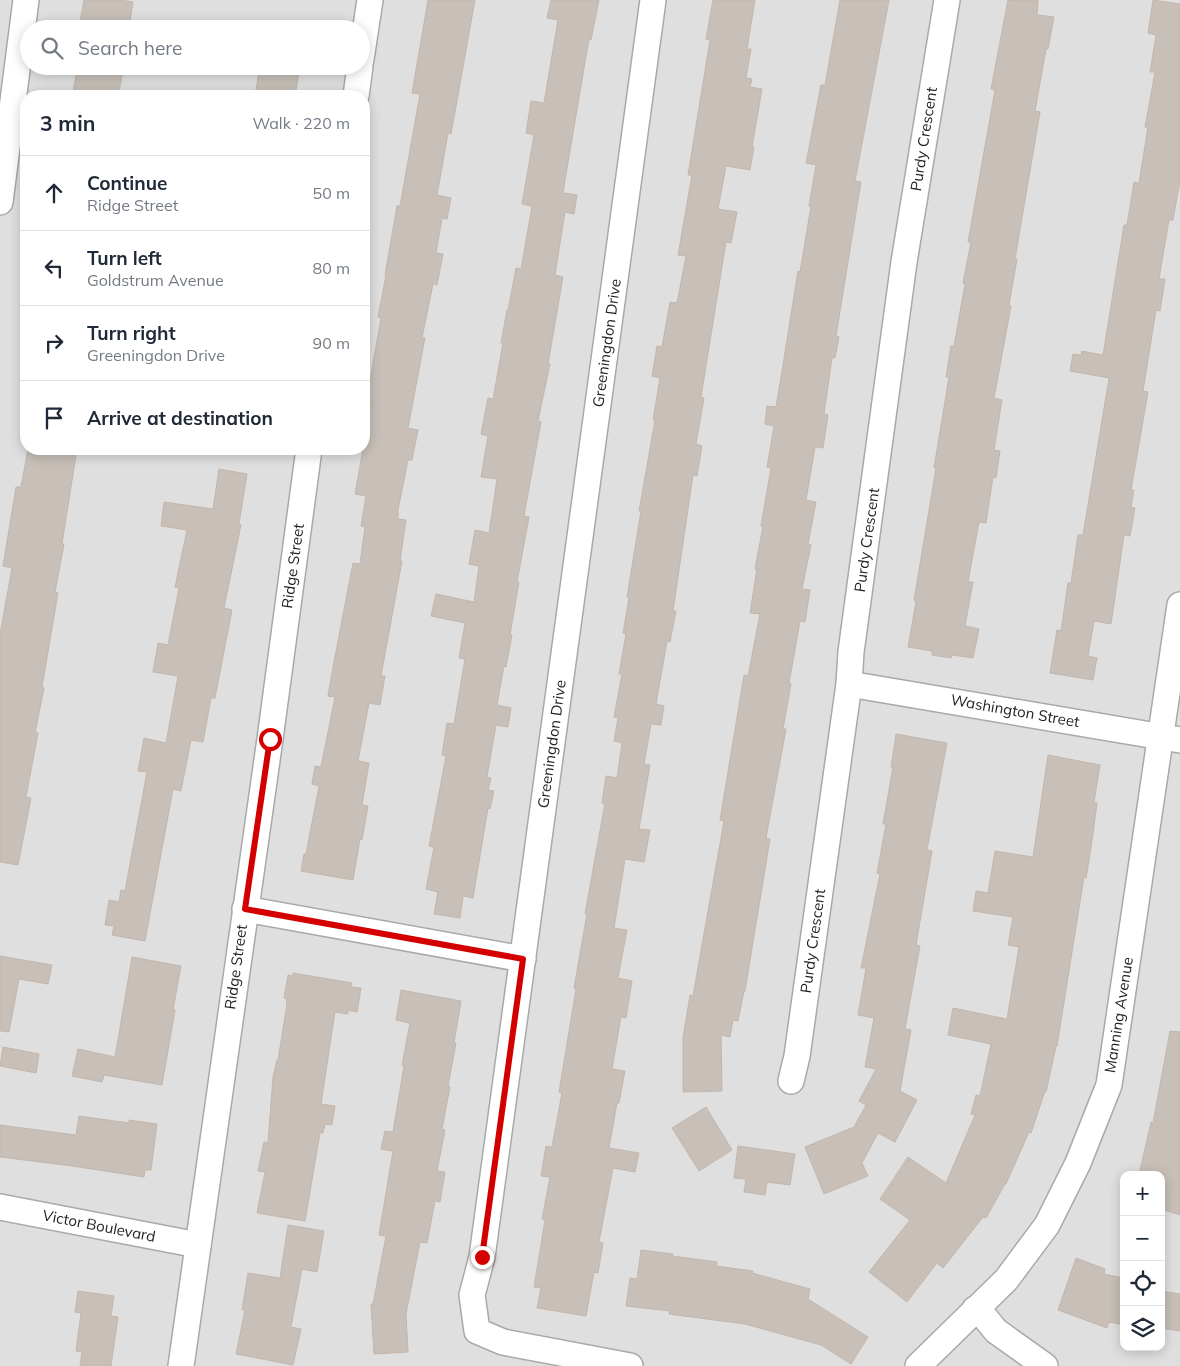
<!DOCTYPE html>
<meta charset="utf-8">
<style>
body{margin:0;font-family:Mulish,sans-serif;background:#f6f6f7;color:#1f2937}
.controls{position:absolute;right:15px;bottom:15px;display:grid;overflow:hidden;border-radius:10px;box-shadow:0 2px 12px #0003}
.controls button{width:45px;height:45px;display:grid;place-items:center;padding:0;border:0;border-bottom:1px solid #e0e1e3;background:#fff;color:#1f2937;font:25px sans-serif}
.stop{position:absolute;width:15px;height:15px;margin:-11px;border:4px solid #d40000;border-radius:50%;background:#fff}
.stop.end{background:#d40000;border-color:#fff;box-shadow:0 1px 5px #0008}
.list{margin:0;padding:0;list-style:none}
h2{display:flex;justify-content:space-between;align-items:center;height:65px;margin:0;padding:0 20px;font-size:21px}
h2 small{font-size:16px;font-weight:400;color:#747a83}
.list li{display:grid;grid-template-columns:32px 1fr auto;gap:15px;align-items:center;box-sizing:border-box;height:75px;padding:0 20px;border-top:1px solid #e0e1e3}
.list b{display:block;font-size:19px;white-space:nowrap}
.list p{margin:0;font-size:16px;white-space:nowrap;color:#747a83}
.list em{font-size:16px;font-style:normal;color:#747a83}
.icon{flex:none;width:28px;height:28px;fill:none;stroke:currentColor;stroke-width:2;stroke-linecap:round;stroke-linejoin:round}
.map{position:relative;flex:none;width:1180px;height:1366px;overflow:hidden}
.search{position:absolute;background:#fff;box-shadow:0 2px 12px #0003;left:20px;top:20px;width:350px;height:55px;display:flex;align-items:center;gap:12px;box-sizing:border-box;padding:0 18px;border-radius:28px;color:#747a83;font-size:19px}
.panel{position:absolute;background:#fff;box-shadow:0 2px 12px #0003;left:20px;top:90px;width:350px;height:365px;border-radius:20px}
.map>svg:first-child{display:block}
.residential{fill:#e0dfdf;fill-rule:evenodd}
.building{fill:#c7bfb8;stroke:#c4b6ab}
.lines{fill:none;stroke-linecap:round;stroke-linejoin:round}
.street-casing{stroke:#a9a9a9;stroke-width:28}
.street{stroke:#fff;stroke-width:25}
.route{stroke:#d40000;stroke-width:6}
.labels{text-anchor:middle;stroke-width:4;stroke-linejoin:round;paint-order:stroke}
.street-label{font-size:15px;fill:#222;stroke:#fff}
</style>
<div class="map">
<svg width="1180" height="1366" viewBox="0 0 1180 1366">
<rect width="100%" height="100%" fill="#f2efe9"/>
<path class="residential" d="M0,0H1180V1366H0ZM29,29H361V66H29ZM26,96H364V449H26ZM1124,1175H1161V1347H1124Z"/>
<g class="building">
<path d="M84,0H121L133,2L129,29H90L79,27Z"/>
<path d="M428,0H475L451,134L448,133L437,195L451,198L447,219L442,218L436,253L443,254L437,285L433,284L422,338H425L408,428L418,430L412,460H408L398,510V519L406,520L400,561H402L381,676H385L380,705L369,703L358,761L369,763L362,805L368,806L362,840L360,839L353,880L301,871L304,854H306L319,786L312,784L315,766L321,767L335,697L328,696L333,667L353,563L360,564L365,527L361,526L366,496L355,494L371,404L366,403L381,318L378,317L386,275H385L397,206H400L420,94L412,93Z"/>
<path d="M551,0H599L591,40L589,39L565,180L563,193L577,195L574,214L565,212L555,275L563,277L548,364H550L538,421L541,422L524,516L529,517L517,582H519L510,635H512L506,667L504,666L497,705L511,708L508,727L496,725L487,777L491,778L488,790L494,791L490,809L488,808L473,898L463,896L460,918L434,914L438,892L426,889L434,847L429,846L446,756L442,755L447,723L454,724L465,659L459,658L465,623L431,616L436,594L474,602L479,566L469,564L475,530L489,533L497,479L481,477L488,436L481,434L488,398L493,399L503,343H501L507,310H508L516,268L521,269L532,206L522,204L534,135L526,133L531,101L544,103L558,20L547,18Z"/>
<path d="M713,0H755L747,49H751L746,78L752,79L750,87L762,89L752,147H754L750,170L726,166L718,209L737,212L731,243L726,242L701,397L704,398L696,444L702,446L697,476L693,475L673,611H676L670,642L667,641L656,704L664,706L661,725L651,724L644,764L650,765L639,829L650,830L644,862L625,859L614,928L627,930L618,978L632,981L626,1018L621,1017L612,1069L625,1071L619,1103H617L609,1148L639,1153L635,1172L613,1168L599,1242L603,1243L598,1273L594,1272L586,1316L537,1308L541,1288L534,1287L545,1220L542,1219L550,1177L541,1176L546,1146L552,1147L562,1093L559,1092L576,989L574,988L587,914H585L605,803H602L606,776L617,778L622,743L614,741L618,718L614,717L622,674H619L626,634L623,633L629,598L627,597L641,511H639L655,420H653L660,378L652,376L657,346L662,347L670,302L677,303L686,256L678,255L692,175H688L710,40L706,39Z"/>
<path d="M840,0H889L855,181L861,182L836,336L839,337L835,358H832L824,414L828,415L823,448L815,447L806,500L816,502L808,544L811,545L802,589L810,590L805,622L800,621L789,683L791,684L783,729H786L766,838L770,839L745,991H744L738,1021L733,1020L730,1037L721,1035L722,1091L683,1092V1038L690,995L693,996L724,821L720,820L744,675L748,676L760,614L750,613L757,569H755L763,526H761L771,468L767,467L774,426L765,424L767,406L776,407L783,365L797,277L798,271L800,272L811,206H809L816,165L806,163L821,85H825Z"/>
<path d="M1008,0H1038L1037,15L1054,17L1048,49H1046L1035,111L1040,112L1015,259H1017L1009,305L1011,306L994,398L1002,400L994,450L1000,451L996,478L993,477L986,523L979,522L968,582H973L965,626L979,629L973,658L952,655L951,658L932,655V651L908,647L916,602L914,600L936,468H934L949,377H946L951,346H954L965,284L963,283L971,242H968L995,90L991,89Z"/>
<path d="M1153,0L1180,4V181L1173,220H1169L1159,279H1165L1160,311L1156,310L1143,391L1148,392L1131,490H1134L1131,507L1135,508L1130,536L1124,535L1111,624L1094,621L1088,656L1097,658L1093,680L1050,673L1057,630L1061,631L1068,583H1071L1078,535H1083L1109,378L1070,371L1073,354L1081,355L1082,351L1103,355L1124,225H1127L1134,182L1139,183L1148,127H1145L1155,72H1150L1156,35L1148,33Z"/>
<path d="M78,66H124L118,96H72Z"/>
<path d="M260,66H300L295,96H255Z"/>
<path d="M28,449H77L62,544H64L55,592L58,593L42,687L44,688L35,733H38L26,797L31,798L18,865L0,862V634L12,568L3,566L16,487H21Z"/>
<path d="M219,469L247,474L239,524L241,525L224,608L232,610L215,698H211L203,742L191,740L181,791L173,789L145,941L112,935L114,926L105,925L109,900L119,902L121,890L125,891L147,772L138,771L144,738L166,743L178,676L153,672L158,643L168,645L179,588L175,587L187,530L161,526L164,502L213,509Z"/>
<path d="M896,734L947,743L927,850L932,851L916,945L920,946L905,1029L911,1030L900,1091L917,1100L895,1142L878,1133L862,1163L868,1176L824,1194L805,1147L854,1127L866,1105L859,1101L876,1069L865,1067L874,1018L858,1015L866,968H861L880,874L877,873L886,824H883L893,767H891Z"/>
<path d="M1048,755L1100,765L1094,802L1097,803L1091,848L1086,878L1084,877L1057,1046H1056L1046,1092L1045,1091L1031,1133L1029,1132L1006,1184H1005L986,1218L983,1217L943,1268L937,1263L907,1302L869,1272L910,1220L880,1199L908,1157L946,1183L975,1115L971,1114L976,1095L980,1096L991,1044L948,1035L953,1008L1007,1019L1019,947L1008,945L1013,917L973,911L976,891L988,893L995,851L1033,857Z"/>
<path d="M0,956L52,965L48,984L19,979L9,1032L0,1031Z"/>
<path d="M132,957L181,966L173,1010H175L162,1085L104,1075L102,1082L72,1076L78,1049L115,1057Z"/>
<path d="M293,973L352,983L351,987L361,988L357,1012L348,1010V1014L335,1012L321,1104L335,1106L332,1125L325,1124L323,1133H320L305,1221L257,1213L265,1172L258,1171L264,1142L268,1143L273,1077L277,1060H278L287,1004L286,1003L287,999L284,998L288,975L293,976Z"/>
<path d="M401,990L461,1001L454,1043H456L448,1086L450,1087L442,1129L445,1130L437,1171L445,1172L440,1202L435,1201L427,1243L420,1242L406,1314L408,1352L374,1354L371,1304H373L386,1236L379,1235L393,1151L381,1149L385,1131L393,1132L404,1066L402,1065L410,1023L396,1020Z"/>
<path d="M1170,1031L1180,1032V1215L1161,1209V1175H1139L1151,1122L1153,1123Z"/>
<path d="M3,1047L39,1054L36,1073L0,1066Z"/>
<path d="M706,1107L732,1150L699,1171L672,1128Z"/>
<path d="M79,1116L129,1123V1120L157,1124L151,1170H145L144,1177L72,1166L0,1157V1125L76,1135Z"/>
<path d="M738,1146L795,1154L790,1185L767,1182L765,1195L744,1192L746,1179L734,1178Z"/>
<path d="M288,1225L324,1231L317,1272L302,1269L291,1327L301,1329L293,1365L236,1354L245,1310H242L248,1273L280,1278Z"/>
<path d="M641,1250L673,1254L672,1256L717,1262L716,1266L753,1271L752,1273L810,1289L808,1299L868,1337L851,1364L821,1345L745,1324L669,1314L670,1311L626,1306L630,1278L637,1279Z"/>
<path d="M1076,1258L1105,1269L1104,1274L1124,1278V1325L1109,1322L1107,1328L1058,1310Z"/>
<path d="M78,1291L114,1296L111,1316L118,1317L111,1366H80L82,1352L76,1351L81,1313L75,1312Z"/>
<path d="M1161,1291L1180,1294V1331L1161,1328Z"/>
</g>
<g class="lines">
<g class="street-casing">
<g id="street">
<path d="M361,59L370,0"/>
<path d="M356,96L360,66"/>
<path d="M0,202L26,0"/>
<path d="M849,684L1180,740"/>
<path d="M245,909L523,959"/>
<path d="M791,1081L797,1056L849,684L851,652L904,262L947,0"/>
<path d="M0,1207L198,1245"/>
<path d="M975,1309L983,1315L996,1331L1045,1366"/>
<path d="M181,1366L270,739L309,449"/>
<path d="M630,1366L503,1342L477,1331L472,1295L482,1257L653,0"/>
<path d="M918,1366L1006,1280L1047,1225L1078,1163L1109,1085L1180,605"/>
</g>
</g>
<use href="#street" class="street"/>
</g>
<g class="lines">
<path class="route" d="M270,739L245,909L523,959L482,1257"/>
</g>
<g class="labels">
<g class="street-label">
<text transform="translate(924 139) rotate(-81)" y="5">Purdy Crescent</text>
<text transform="translate(607 343) rotate(-82)" y="5">Greeningdon Drive</text>
<text transform="translate(867 540) rotate(-82)" y="5">Purdy Crescent</text>
<text transform="translate(293 566) rotate(-82)" y="5">Ridge Street</text>
<text transform="translate(1015 711) rotate(10)" y="5">Washington Street</text>
<text transform="translate(552 744) rotate(-82)" y="5">Greeningdon Drive</text>
<text transform="translate(813 941) rotate(-82)" y="5">Purdy Crescent</text>
<text transform="translate(236 967) rotate(-82)" y="5">Ridge Street</text>
<text transform="translate(1119 1015) rotate(-81)" y="5">Manning Avenue</text>
<text transform="translate(99 1226) rotate(11)" y="5">Victor Boulevard</text>
</g>
</g>
</svg>
<div class="controls">
<button>+</button>
<button>−</button>
<button><svg class="icon" aria-label="locate" viewBox="0 0 24 24"><circle cx="12" cy="12" r="6"/><path d="M12 2v4M12 18v4M2 12h4M18 12h4"/></svg></button>
<button><svg class="icon" aria-label="layers" viewBox="0 0 24 24"><path d="M12 4l9 5-9 5-9-5zM3 14l9 5 9-5"/></svg></button>
</div>
<div class="stop" style="left:270px;top:739px"></div>
<div class="stop end" style="left:482px;top:1257px"></div>
<div class="search"><svg class="icon" aria-label="search" viewBox="0 0 24 24"><circle cx="10" cy="10" r="6"/><path d="M15 15l6 6"/></svg>Search here</div>
<section class="panel">
<h2>3 min<small>Walk · 220 m</small></h2>
<ul class="list">
<li><svg class="icon" aria-label="ahead" viewBox="0 0 24 24"><path d="M12 20V5M6 11l6-6 6 6"/></svg><div><b>Continue</b><p>Ridge Street</p></div><em>50 m</em></li>
<li><svg class="icon" aria-label="left" viewBox="0 0 24 24"><path d="M17 20v-9H6M10 6l-5 5 5 5"/></svg><div><b>Turn left</b><p>Goldstrum Avenue</p></div><em>80 m</em></li>
<li><svg class="icon" aria-label="right" viewBox="0 0 24 24"><path d="M7 20v-9h11M14 6l5 5-5 5"/></svg><div><b>Turn right</b><p>Greeningdon Drive</p></div><em>90 m</em></li>
<li><svg class="icon" aria-label="arrive" viewBox="0 0 24 24"><path d="M6 21V4h12l-3 4 3 4H6"/></svg><div><b>Arrive at destination</b></div></li>
</ul>
</section>
</div>
